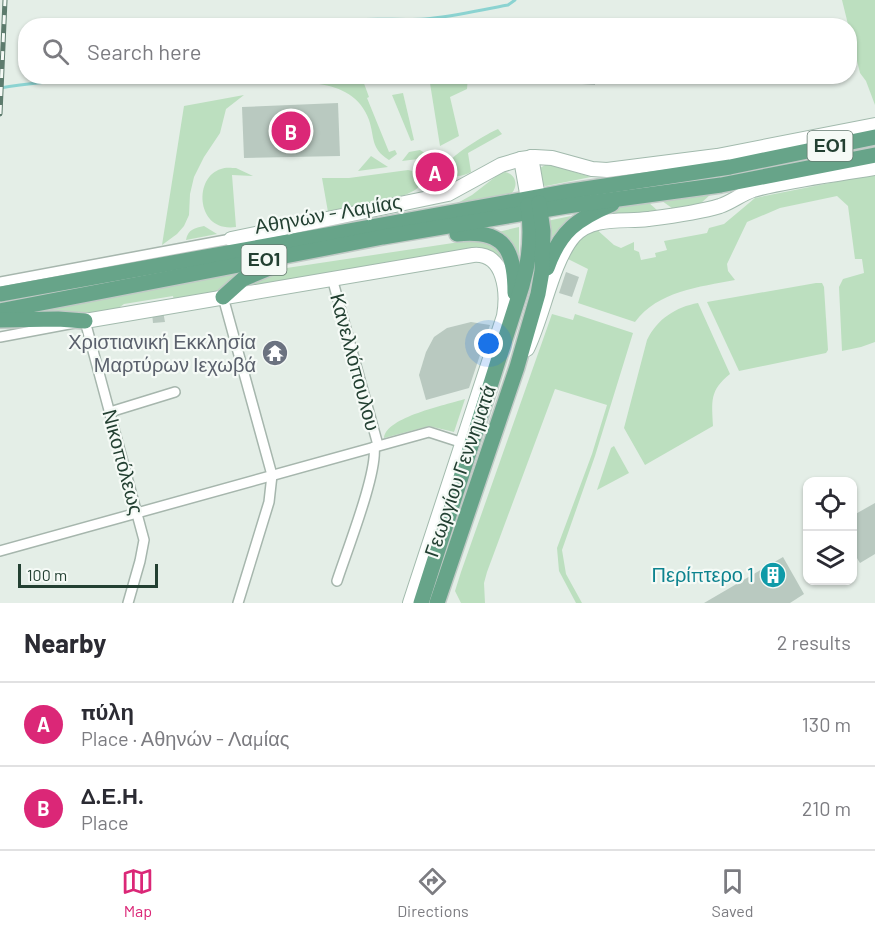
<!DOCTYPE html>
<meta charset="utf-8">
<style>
body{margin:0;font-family:Barlow,sans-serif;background:#f2f2f3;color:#2b2b33}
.controls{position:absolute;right:18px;bottom:18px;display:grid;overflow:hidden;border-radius:12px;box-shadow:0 2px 4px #0004}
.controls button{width:54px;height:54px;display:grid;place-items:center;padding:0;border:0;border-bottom:2px solid #e1e1e2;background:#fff;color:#2b2b33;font:30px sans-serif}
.scale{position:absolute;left:18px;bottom:15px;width:140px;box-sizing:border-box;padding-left:6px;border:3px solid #234032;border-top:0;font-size:16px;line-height:21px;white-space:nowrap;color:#234032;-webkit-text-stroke:4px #f5faf6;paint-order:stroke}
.you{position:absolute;left:489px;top:344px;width:21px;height:21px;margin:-15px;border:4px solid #fff;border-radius:50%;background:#1a73e8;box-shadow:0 0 0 9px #1a73e833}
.badge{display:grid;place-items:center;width:39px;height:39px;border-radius:50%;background:#db2777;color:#fff;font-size:20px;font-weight:700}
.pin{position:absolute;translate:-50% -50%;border:3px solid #fff;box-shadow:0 2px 6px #0006}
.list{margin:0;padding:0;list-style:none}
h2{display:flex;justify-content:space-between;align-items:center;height:78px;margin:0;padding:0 24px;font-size:26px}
h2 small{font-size:20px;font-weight:400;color:#7c7c81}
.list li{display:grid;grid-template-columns:39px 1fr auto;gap:18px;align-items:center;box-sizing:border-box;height:84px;padding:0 24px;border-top:2px solid #e1e1e2}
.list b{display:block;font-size:22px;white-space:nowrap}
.list p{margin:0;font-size:20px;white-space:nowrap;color:#7c7c81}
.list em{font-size:20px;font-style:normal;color:#7c7c81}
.icon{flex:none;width:33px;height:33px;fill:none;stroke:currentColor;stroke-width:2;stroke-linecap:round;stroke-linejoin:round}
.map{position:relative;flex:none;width:875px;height:603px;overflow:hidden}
.search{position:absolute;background:#fff;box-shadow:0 2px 4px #0004;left:18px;right:18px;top:18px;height:66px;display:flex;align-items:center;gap:15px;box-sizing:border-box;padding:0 21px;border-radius:24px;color:#7c7c81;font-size:22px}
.sheet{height:246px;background:#fff}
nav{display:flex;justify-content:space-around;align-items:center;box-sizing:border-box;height:84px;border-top:2px solid #e1e1e2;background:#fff;font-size:16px;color:#7c7c81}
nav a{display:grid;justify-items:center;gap:3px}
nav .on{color:#db2777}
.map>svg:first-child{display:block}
.green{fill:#bcdfbf}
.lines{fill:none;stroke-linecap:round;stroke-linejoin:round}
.stream{stroke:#8bd3d1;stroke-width:3}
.building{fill:#b9c9c0}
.street-casing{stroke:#a6b6ad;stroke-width:12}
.secondary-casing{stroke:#a2baad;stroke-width:16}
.primary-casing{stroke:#c1cac6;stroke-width:18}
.street{stroke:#fff;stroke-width:9}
.secondary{stroke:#fff;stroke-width:14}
.primary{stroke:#67a489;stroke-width:15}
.rail-casing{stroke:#5d7b6d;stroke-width:5}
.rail{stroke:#f5faf6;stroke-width:3;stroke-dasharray:9;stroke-linecap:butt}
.labels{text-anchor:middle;stroke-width:4.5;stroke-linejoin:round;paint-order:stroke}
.shield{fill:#f5faf6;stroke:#62786d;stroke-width:1.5}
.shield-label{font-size:18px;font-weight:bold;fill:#234032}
.street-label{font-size:20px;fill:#234032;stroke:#f5faf6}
.worship-label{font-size:20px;fill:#5b616d;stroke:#f5faf6;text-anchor:end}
.culture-label{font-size:20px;fill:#0d838f;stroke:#f5faf6;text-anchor:end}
</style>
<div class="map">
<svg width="875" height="603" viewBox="0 0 875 603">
<rect width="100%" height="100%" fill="#e4eee7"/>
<g class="green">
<path d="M842,0H875V105L866,81L860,73Z"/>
<path d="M429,77H468L467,89L450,97L459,136L440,146Z"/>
<path d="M362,78L369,97L367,98L389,152L395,150L397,154L389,160C370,148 375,138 369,120C361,97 341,87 319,84Z"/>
<path d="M403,93L414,140L411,141L392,95Z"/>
<path d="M244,95L226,109L220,133L204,157L194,177L190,194L189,215L184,226L177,234L162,245L184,106Z"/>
<path d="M498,129L502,134L468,153L471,172C462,178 441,179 449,162C454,154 488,133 498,129Z"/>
<path d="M420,150L428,155L418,159L402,161L409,152Z"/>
<path d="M371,156L388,167L358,171Z"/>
<path d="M547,164L591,177L546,186L541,185L540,168Z"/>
<path d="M236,168L253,176L232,175L236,227C196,233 193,177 221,169C225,167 232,168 236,168Z"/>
<path d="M408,170L426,174C423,180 420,187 415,190C400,200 347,209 328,212L322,178H349Z"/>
<path d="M505,172C515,174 519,184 512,193L454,205L472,195L499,174Z"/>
<path d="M875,174V342L861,347L842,351L839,287L843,279L864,273L862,259H855L848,206L837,196L780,208L747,222L727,264L728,271L735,280C699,287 658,291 635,322L578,303L588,269L566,258L583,234L595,228L614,245L621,248L634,242V250L639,252L641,260L656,257L655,253L667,250L664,241L707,233L709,228L724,224L755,198Z"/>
<path d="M711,194L700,204L672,208L662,201Z"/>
<path d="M648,202L658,211L606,216L600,211Z"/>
<path d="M571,216L550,239L547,221Z"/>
<path d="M204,226L217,234L186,240C188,229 195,228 204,226Z"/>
<path d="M519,227V255L511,243L498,232Z"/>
<path d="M473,240C497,241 501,251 508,270L490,252L478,249L239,289L280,269Z"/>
<path d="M257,269L214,294L174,301L173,296L124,304L113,312L91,316L3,315Z"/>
<path d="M816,283H822L824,287L828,350L826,353L739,371L707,302Z"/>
<path d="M698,303L730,374C709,391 712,401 713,426L645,465L624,428L647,340C657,319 676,307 698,303Z"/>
<path d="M552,314L573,320L575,314L633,333L595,456L562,550L566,574L582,603H576L559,571L557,548L592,454L607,405L555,389L487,572L484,583L485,603H461L455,591L461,572Z"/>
<path d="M465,399L454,432L429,426L384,438C386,417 446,405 465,399Z"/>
<path d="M614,446L629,473L597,490L611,448Z"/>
</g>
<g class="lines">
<g class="stream">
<path d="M322,26C355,15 391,21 425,19C452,17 480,10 508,5L515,0"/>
<path d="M0,88C32,82 63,82 95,76"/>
</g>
</g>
<g class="building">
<path d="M510,76H520L519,84H510Z"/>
<path d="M582,76H595V85L582,84Z"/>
<path d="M338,103L340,156L244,158L242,107Z"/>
<path d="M566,272L579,277L572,297L559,293Z"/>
<path d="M163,311L165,322L153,323L152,313Z"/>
<path d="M471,322L490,325L469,388L426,400L419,375L426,352L434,337L447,328Z"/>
<path d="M875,503V554L860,563L852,550V516Z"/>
<path d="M783,557L804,594L790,603H704Z"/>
</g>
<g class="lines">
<g class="street-casing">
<g id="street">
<path d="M332,278L378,445"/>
<path d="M0,282L231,239"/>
<path d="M223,297L272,475L269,502L238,603"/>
<path d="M0,337L85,321L144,540L140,561L128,603"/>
<path d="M110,412L175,392"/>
<path d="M0,551L429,432L463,443"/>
<path d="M337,581C346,553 378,472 374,447"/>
</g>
</g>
<g class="secondary-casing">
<g id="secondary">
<path d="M531,157L538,197"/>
<path d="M521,159L528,199"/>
<path d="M231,239L448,194L501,165L521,159L535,157L552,158L592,169L607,170L717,156L875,125"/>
<path d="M85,321L473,255C505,252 508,293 504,316L410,603"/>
<path d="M527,349C543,317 552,261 574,236C592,216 624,222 648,219C672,216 697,213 720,206C732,202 741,194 753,190C792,179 835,175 875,168"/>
</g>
</g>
<g class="primary-casing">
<g id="primary">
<path d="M457,234C504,229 515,249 515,293"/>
<path d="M547,268C560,231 577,219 612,204"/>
<path d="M0,294L565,192L730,167L875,137"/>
<path d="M223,297L243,279L274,266"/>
<path d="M0,311L383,237L567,206L721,185L875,155"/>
<path d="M0,320L58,319L85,321"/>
<path d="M421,603L522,286C530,259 532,233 528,205"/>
<path d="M437,603L517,367L538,294L542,271L543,231L539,203"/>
</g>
</g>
<use href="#street" class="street"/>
<use href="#secondary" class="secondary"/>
<use href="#primary" class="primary"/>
<g class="rail-casing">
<path id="rail" d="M0,114L5,0"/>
</g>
<use href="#rail" class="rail"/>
</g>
<defs>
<g id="temple-disc" transform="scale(1.35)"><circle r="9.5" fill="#6b7280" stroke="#f5faf6"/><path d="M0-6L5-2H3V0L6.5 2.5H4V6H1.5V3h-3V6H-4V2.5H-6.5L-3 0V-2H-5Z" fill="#fff"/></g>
<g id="building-disc" transform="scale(1.35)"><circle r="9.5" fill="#0f9aa8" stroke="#f5faf6"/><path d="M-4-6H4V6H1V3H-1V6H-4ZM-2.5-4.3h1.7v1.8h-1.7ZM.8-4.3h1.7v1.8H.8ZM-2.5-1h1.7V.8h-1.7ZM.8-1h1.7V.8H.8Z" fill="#fff"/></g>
</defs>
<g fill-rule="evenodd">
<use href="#temple-disc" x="275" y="353"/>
<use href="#building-disc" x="773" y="575"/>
</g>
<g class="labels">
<g class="shield">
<rect x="807.5" y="131" width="45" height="30" rx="4.5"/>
<rect x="241.5" y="245" width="45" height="30" rx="4.5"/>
</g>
<g class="shield-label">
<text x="830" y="152">ΕΟ1</text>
<text x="264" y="266">ΕΟ1</text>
</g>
<g class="street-label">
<text transform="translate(328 214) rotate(-10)" y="7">Αθηνών - Λαμίας</text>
<text transform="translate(355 362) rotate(75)" y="7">Κανελλόπουλου</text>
<text transform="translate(123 462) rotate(75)" y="7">Νικοπόλεως</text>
<text transform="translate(460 471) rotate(-71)" y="7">Γεωργίου Γεννηματά</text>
</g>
<g class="worship-label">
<text x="256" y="349">Χριστιανική Εκκλησία<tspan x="256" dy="23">Μαρτύρων Ιεχωβά</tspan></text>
</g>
<g class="culture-label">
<text x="754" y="582">Περίπτερο 1</text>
</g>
</g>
</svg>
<div class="controls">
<button><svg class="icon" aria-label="locate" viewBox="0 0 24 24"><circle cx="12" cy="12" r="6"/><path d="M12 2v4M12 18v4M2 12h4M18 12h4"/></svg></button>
<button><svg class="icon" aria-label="layers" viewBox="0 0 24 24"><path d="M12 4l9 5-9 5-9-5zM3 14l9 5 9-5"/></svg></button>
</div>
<div class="scale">100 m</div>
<div class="you"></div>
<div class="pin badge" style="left:435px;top:172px">A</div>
<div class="pin badge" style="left:291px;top:131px">B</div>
<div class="search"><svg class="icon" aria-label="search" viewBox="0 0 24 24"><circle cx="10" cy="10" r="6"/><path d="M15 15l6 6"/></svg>Search here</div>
</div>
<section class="sheet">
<h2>Nearby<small>2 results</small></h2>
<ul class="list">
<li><span class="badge">A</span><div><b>πύλη</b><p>Place · Αθηνών - Λαμίας</p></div><em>130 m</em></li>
<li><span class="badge">B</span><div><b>Δ.Ε.Η.</b><p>Place</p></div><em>210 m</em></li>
</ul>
</section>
<nav>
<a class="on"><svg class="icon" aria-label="map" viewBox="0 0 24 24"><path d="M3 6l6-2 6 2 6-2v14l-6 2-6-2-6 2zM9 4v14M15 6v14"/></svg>Map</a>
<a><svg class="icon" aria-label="directions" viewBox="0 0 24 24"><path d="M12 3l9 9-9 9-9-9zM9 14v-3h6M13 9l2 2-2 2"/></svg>Directions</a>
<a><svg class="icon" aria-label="saved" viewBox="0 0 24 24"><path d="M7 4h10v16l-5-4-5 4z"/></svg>Saved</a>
</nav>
